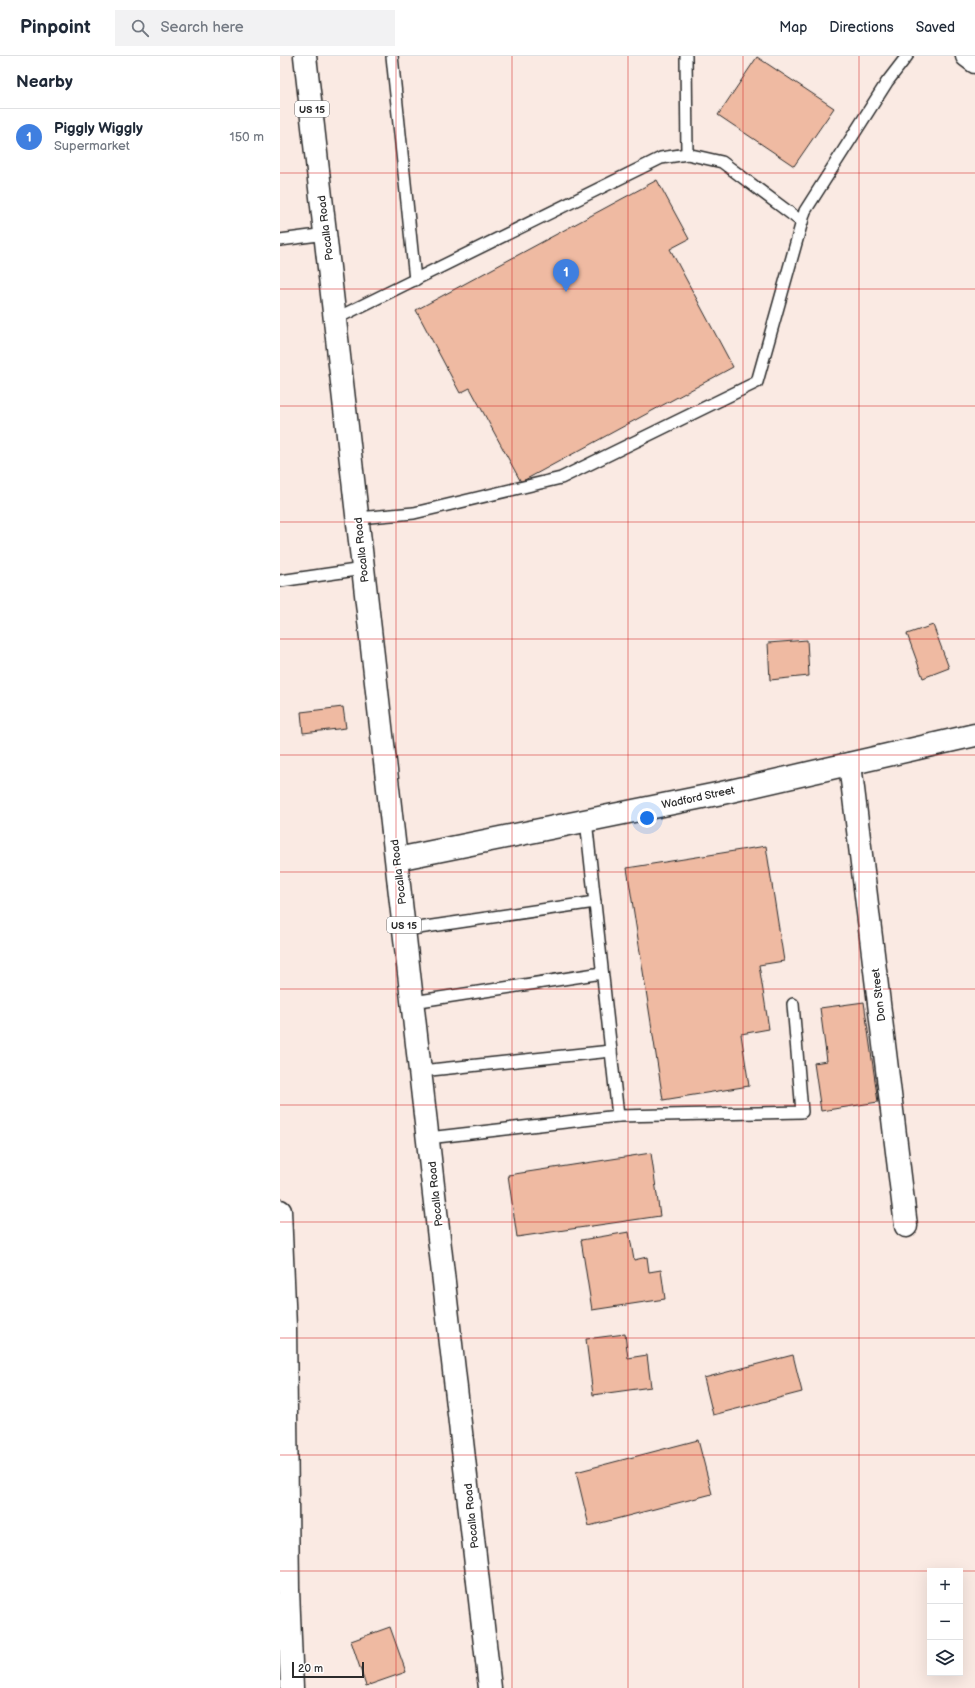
<!DOCTYPE html>
<meta charset="utf-8">
<style>
body{margin:0;font-family:"Balsamiq Sans",sans-serif;background:#f2f2f3;color:#1f2937}
.controls{position:absolute;right:12px;bottom:12px;display:grid;overflow:hidden;border-radius:0px;box-shadow:0 4px 16px #0002}
.controls button{width:36px;height:36px;display:grid;place-items:center;padding:0;border:0;border-bottom:1px solid #e0e1e3;background:#fff;color:#1f2937;font:20px sans-serif}
.scale{position:absolute;left:12px;bottom:10px;width:72px;box-sizing:border-box;padding-left:4px;border:2px solid #2b2b2b;border-top:0;font-size:11px;line-height:14px;white-space:nowrap;color:#2b2b2b;-webkit-text-stroke:3px #fff;paint-order:stroke}
.you{position:absolute;left:367px;top:762px;width:14px;height:14px;margin:-10px;border:3px solid #fff;border-radius:50%;background:#1a73e8;box-shadow:0 0 0 6px #1a73e833}
.badge{display:grid;place-items:center;width:26px;height:26px;border-radius:50%;background:#0f766e;color:#fff;font-size:13px;font-weight:700}
.pin{position:absolute;translate:-50% -33px;filter:drop-shadow(0 1px 2px #0008)}
.pin::after{content:'';position:absolute;top:21px;width:14px;height:12px;background:inherit;clip-path:polygon(0 0,100% 0,50% 100%)}
.list{margin:0;padding:0;list-style:none}
h2{display:flex;justify-content:space-between;align-items:center;height:52px;margin:0;padding:0 16px;font-size:17px}
h2 small{font-size:13px;font-weight:400;color:#747a83}
.list li{display:grid;grid-template-columns:26px 1fr auto;gap:12px;align-items:center;box-sizing:border-box;height:56px;padding:0 16px;border-top:1px solid #e0e1e3}
.list b{display:block;font-size:15px;white-space:nowrap}
.list p{margin:0;font-size:13px;white-space:nowrap;color:#747a83}
.list em{font-size:13px;font-style:normal;color:#747a83}
.icon{flex:none;width:22px;height:22px;fill:none;stroke:currentColor;stroke-width:2;stroke-linecap:round;stroke-linejoin:round}
.map{position:relative;flex:none;width:695px;height:1632px;overflow:hidden}
header{display:flex;align-items:center;gap:24px;box-sizing:border-box;height:56px;padding:0 20px;background:#fff;border-bottom:1px solid #e0e1e3}
header strong{font-size:19px}
nav{display:flex;gap:22px;margin-inline-start:auto;font-size:14px}
.search{width:280px;height:36px;background:#f2f2f3;display:flex;align-items:center;gap:10px;box-sizing:border-box;padding:0 14px;border-radius:0px;color:#747a83;font-size:15px}
main{display:flex}
aside{flex:1;background:#fff}
.map>svg:first-child{display:block}
.building{fill:#efbaa2;stroke:#2b2b2b}
.lines{fill:none;stroke-linecap:round;stroke-linejoin:round}
.service-casing{stroke:#2b2b2b;stroke-width:14}
.minor-casing{stroke:#2b2b2b;stroke-width:25}
.primary-casing{stroke:#2b2b2b;stroke-width:25}
.trunk-casing{stroke:#2b2b2b;stroke-width:25}
.service{stroke:#fff;stroke-width:11}
.minor{stroke:#fff;stroke-width:22}
.primary{stroke:#fff;stroke-width:22}
.trunk{stroke:#fff;stroke-width:22}
.grid{fill:none;stroke:#d62828;stroke-width:1;stroke-opacity:0.55}
.labels{text-anchor:middle;stroke-width:3.5;stroke-linejoin:round;paint-order:stroke}
.shield{fill:#fff;stroke:#6b6b6b;stroke-width:1}
.shield-label{font-size:10px;font-weight:bold;fill:#2b2b2b}
.street-label{font-size:11px;fill:#2b2b2b;stroke:#fff}
</style>
<header>
<strong>Pinpoint</strong>
<div class="search"><svg class="icon" aria-label="search" viewBox="0 0 24 24"><circle cx="10" cy="10" r="6"/><path d="M15 15l6 6"/></svg>Search here</div>
<nav><a>Map</a><a>Directions</a><a>Saved</a></nav>
</header>
<main>
<aside>
<h2>Nearby<small></small></h2>
<ul class="list">
<li><span class="badge" style="background:#3f7fe0">1</span><div><b>Piggly Wiggly</b><p>Supermarket</p></div><em>150 m</em></li>
</ul>
</aside>
<div class="map">
<svg width="695" height="1632" viewBox="0 0 695 1632">
<rect width="100%" height="100%" fill="#faeae3"/>
<filter id="ink" filterUnits="userSpaceOnUse"><feTurbulence type="fractalNoise" baseFrequency=".025" numOctaves="2"/><feDisplacementMap in="SourceGraphic" scale="8" xChannelSelector="R" yChannelSelector="G"/><feConvolveMatrix kernelMatrix="1 2 1 2 8 2 1 2 1" color-interpolation-filters="sRGB"/></filter>
<g filter="url(#ink)">
<g class="building">
<path d="M477,1L554,52L514,110L438,59Z"/>
<path d="M377,124L409,183L390,193L453,311L241,426L190,332L180,337L136,254Z"/>
<path d="M653,569L669,612L643,622L627,578Z"/>
<path d="M527,584L529,620L490,624L488,587Z"/>
<path d="M63,651L66,672L23,677L21,656Z"/>
<path d="M486,790L504,905L479,909L489,973L461,978L469,1030L383,1044L347,812Z"/>
<path d="M584,946L598,1046L541,1055L534,1007L547,1005L540,952Z"/>
<path d="M371,1097L380,1160L237,1181L228,1119Z"/>
<path d="M349,1176L354,1204L367,1201L369,1216L381,1214L385,1243L312,1254L301,1184Z"/>
<path d="M345,1278L348,1302L367,1299L371,1331L313,1339L306,1283Z"/>
<path d="M513,1299L522,1336L433,1359L424,1322Z"/>
<path d="M418,1384L432,1438L309,1470L296,1416Z"/>
<path d="M110,1571L126,1616L86,1630L71,1585Z"/>
</g>
<g class="lines">
<g class="service-casing">
<g id="service">
<path d="M112,0L135,224"/>
<path d="M406,0L407,98"/>
<path d="M0,184L46,178"/>
<path d="M55,263L381,102L407,98L442,106L522,166"/>
<path d="M78,462L134,457L281,422L477,326L525,155L607,26L627,0"/>
<path d="M0,525L83,513"/>
<path d="M125,874L315,846"/>
<path d="M133,946L322,917"/>
<path d="M141,1015L331,995"/>
<path d="M338,1060L522,1056L513,948"/>
<path d="M148,1082L338,1060L306,764"/>
</g>
</g>
<g class="minor-casing">
<g id="minor">
<path d="M570,708L626,1170"/>
<path d="M117,803L442,737L695,679"/>
<path d="M0,1155L5,1271L8,1534L12,1632"/>
</g>
</g>
<g class="primary-casing">
<path id="primary" d="M25,0L210,1632"/>
</g>
<g class="trunk-casing">
<path id="trunk" d="M687,0L695,6"/>
</g>
<use href="#service" class="service"/>
<use href="#minor" class="minor"/>
<use href="#primary" class="primary"/>
<use href="#trunk" class="trunk"/>
</g>
</g>
<path class="grid" d="M116,0V1632M232,0V1632M348,0V1632M463,0V1632M579,0V1632M0,117H695M0,233H695M0,350H695M0,466H695M0,583H695M0,699H695M0,816H695M0,933H695M0,1049H695M0,1166H695M0,1282H695M0,1399H695M0,1515H650M680,1515H695"/>
<g class="labels">
<g class="shield">
<rect x="15" y="45" width="34" height="16" rx="3"/>
<rect x="107" y="861" width="34" height="16" rx="3"/>
</g>
<g class="shield-label">
<text x="32" y="57">US 15</text>
<text x="124" y="873">US 15</text>
</g>
<g class="street-label">
<text transform="translate(45 172) rotate(-97)" y="4">Pocalla Road</text>
<text transform="translate(81 494) rotate(-96)" y="4">Pocalla Road</text>
<text transform="translate(418 741) rotate(-12)" y="4">Wadford Street</text>
<text transform="translate(118 816) rotate(-97)" y="4">Pocalla Road</text>
<text transform="translate(598 939) rotate(-97)" y="4">Don Street</text>
<text transform="translate(155 1138) rotate(-96)" y="4">Pocalla Road</text>
<text transform="translate(191 1460) rotate(-96)" y="4">Pocalla Road</text>
</g>
</g>
</svg>
<div class="controls">
<button>+</button>
<button>−</button>
<button><svg class="icon" aria-label="layers" viewBox="0 0 24 24"><path d="M12 4l9 5-9 5-9-5zM3 14l9 5 9-5"/></svg></button>
</div>
<div class="scale">20 m</div>
<div class="you"></div>
<div class="pin badge" style="left:286px;top:236px;background:#3f7fe0">1</div>
</div>
</main>
